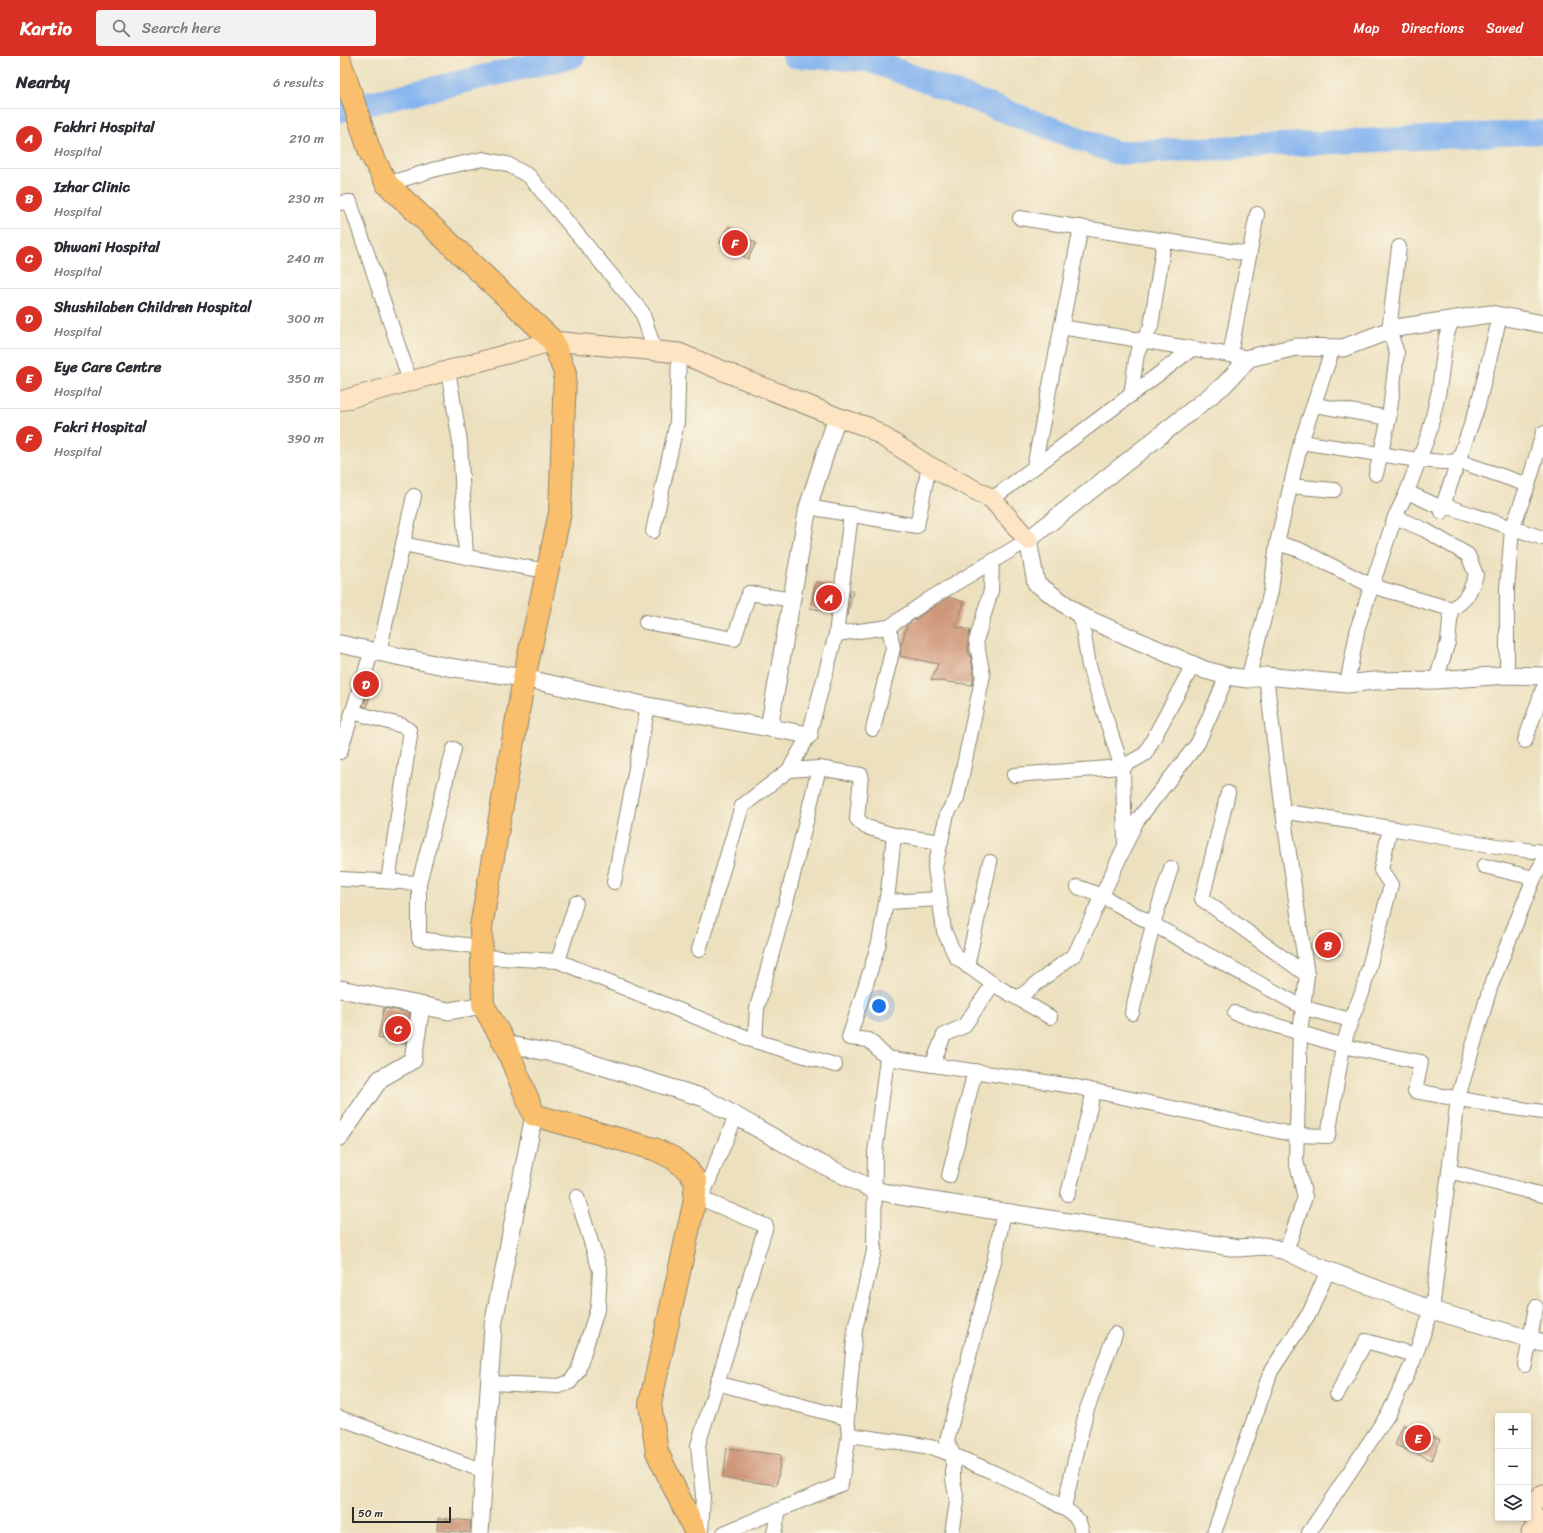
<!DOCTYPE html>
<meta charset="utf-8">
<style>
body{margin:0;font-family:Sriracha,sans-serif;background:#f2f2f3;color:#2b2b33}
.controls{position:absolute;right:12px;bottom:12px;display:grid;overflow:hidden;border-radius:4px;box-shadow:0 2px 6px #0003}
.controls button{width:36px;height:36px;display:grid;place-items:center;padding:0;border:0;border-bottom:1px solid #e1e1e2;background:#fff;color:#2b2b33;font:20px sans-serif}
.scale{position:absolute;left:12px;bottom:10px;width:99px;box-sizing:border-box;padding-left:4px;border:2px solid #2b2b2b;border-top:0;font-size:11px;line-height:14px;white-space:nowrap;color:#2b2b2b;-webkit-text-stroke:3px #fcf5e5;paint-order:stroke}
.you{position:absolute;left:539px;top:950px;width:14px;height:14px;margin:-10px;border:3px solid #fff;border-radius:50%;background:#1a73e8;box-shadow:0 0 0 6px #1a73e833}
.badge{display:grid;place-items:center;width:26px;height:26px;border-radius:50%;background:#d93025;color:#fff;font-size:13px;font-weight:700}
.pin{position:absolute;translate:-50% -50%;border:2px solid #fff;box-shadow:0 1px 4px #0006}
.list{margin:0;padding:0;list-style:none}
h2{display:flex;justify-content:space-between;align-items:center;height:52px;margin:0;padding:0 16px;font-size:17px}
h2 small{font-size:13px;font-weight:400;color:#7c7c81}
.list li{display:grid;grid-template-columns:26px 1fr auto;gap:12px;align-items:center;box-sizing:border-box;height:60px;padding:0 16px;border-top:1px solid #e1e1e2}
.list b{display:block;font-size:15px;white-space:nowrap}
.list p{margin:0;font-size:13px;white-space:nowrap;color:#7c7c81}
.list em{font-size:13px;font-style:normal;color:#7c7c81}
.icon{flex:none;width:22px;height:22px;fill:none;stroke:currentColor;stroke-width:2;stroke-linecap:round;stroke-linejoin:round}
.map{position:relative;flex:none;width:1203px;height:1477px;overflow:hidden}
header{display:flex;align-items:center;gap:24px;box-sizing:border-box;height:56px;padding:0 20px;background:#d93025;color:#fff}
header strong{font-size:19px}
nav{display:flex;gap:22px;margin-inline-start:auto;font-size:14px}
.search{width:280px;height:36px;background:#f2f2f3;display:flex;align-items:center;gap:10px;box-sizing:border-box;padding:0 14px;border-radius:4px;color:#7c7c81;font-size:15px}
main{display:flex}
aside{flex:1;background:#fff}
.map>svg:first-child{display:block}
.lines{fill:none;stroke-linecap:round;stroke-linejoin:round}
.river{stroke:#84b4ef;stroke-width:24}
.building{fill:#cf977a}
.minor-casing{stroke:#8c8674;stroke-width:16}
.tertiary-casing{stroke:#8c8674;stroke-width:19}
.secondary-casing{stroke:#8c8674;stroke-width:21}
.primary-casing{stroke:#8c8674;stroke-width:24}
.minor{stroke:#fff;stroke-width:14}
.tertiary{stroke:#fff;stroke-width:17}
.secondary{stroke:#fde5c4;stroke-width:19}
.primary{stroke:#f9bf6c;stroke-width:22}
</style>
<header>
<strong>Kartio</strong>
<div class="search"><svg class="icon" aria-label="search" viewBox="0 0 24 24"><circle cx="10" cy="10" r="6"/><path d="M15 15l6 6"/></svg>Search here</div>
<nav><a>Map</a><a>Directions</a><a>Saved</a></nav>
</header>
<main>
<aside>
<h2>Nearby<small>6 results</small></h2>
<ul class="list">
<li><span class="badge">A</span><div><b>Fakhri Hospital</b><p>Hospital</p></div><em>210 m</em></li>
<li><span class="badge">B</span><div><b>Izhar Clinic</b><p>Hospital</p></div><em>230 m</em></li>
<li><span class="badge">C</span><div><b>Dhwani Hospital</b><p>Hospital</p></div><em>240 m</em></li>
<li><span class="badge">D</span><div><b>Shushilaben Children Hospital</b><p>Hospital</p></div><em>300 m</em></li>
<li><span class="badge">E</span><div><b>Eye Care Centre</b><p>Hospital</p></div><em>350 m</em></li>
<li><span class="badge">F</span><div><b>Fakri Hospital</b><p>Hospital</p></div><em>390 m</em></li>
</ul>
</aside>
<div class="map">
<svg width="1203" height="1477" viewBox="0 0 1203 1477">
<rect width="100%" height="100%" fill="#fcf5e5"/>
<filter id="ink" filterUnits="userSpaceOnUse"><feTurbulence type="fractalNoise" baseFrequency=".025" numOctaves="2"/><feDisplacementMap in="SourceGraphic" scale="8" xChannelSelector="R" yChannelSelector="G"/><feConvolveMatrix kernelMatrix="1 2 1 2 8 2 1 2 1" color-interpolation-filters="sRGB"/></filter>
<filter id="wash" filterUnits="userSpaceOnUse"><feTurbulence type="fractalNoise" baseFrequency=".012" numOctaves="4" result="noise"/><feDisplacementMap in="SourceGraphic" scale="16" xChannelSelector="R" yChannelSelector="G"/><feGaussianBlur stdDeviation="0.9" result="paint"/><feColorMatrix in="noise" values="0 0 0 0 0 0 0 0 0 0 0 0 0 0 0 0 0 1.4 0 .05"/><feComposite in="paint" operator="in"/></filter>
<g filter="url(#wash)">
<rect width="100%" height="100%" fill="#ece0be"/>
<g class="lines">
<g class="river">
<path d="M454,0L529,4L777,97L1203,76"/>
<path d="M0,54L233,0"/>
</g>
</g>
<g id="blocks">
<g class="building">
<path d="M389,171L416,187L408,203L380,187Z"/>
<path d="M476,526L493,530L490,556L470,552Z"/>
<path d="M510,534H513L508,560H507Z"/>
<path d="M609,541L624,546L616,571L630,574L628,586V597L630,598L634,619L632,629L591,624L598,608L560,600L561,587H562L567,569Z"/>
<path d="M34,619L27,651L23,650Z"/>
<path d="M981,876L1001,878L999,899L979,897Z"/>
<path d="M44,952L70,957L65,988L38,982Z"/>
<path d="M1063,1369L1100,1384L1092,1404L1055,1389Z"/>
<path d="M387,1392L441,1399L437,1429L383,1422Z"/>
<path d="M98,1462L131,1465L130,1477L97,1474Z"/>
</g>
</g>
</g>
<g filter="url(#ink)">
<use href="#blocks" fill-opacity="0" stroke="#8c8674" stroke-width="1"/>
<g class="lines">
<g class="minor-casing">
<g id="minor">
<path d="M47,128L96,113L143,103L167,108L189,120L302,256L315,295"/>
<path d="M0,147L10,146L70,325"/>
<path d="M680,162L909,198"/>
<path d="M721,271L909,302"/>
<path d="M890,299L917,158"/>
<path d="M108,314L120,386L126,501L207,515"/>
<path d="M791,339L797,297L811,270L824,185"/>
<path d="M975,349L1049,362"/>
<path d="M961,386L1078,404L1104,406L1118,405L1188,429"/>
<path d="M694,411L741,171"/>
<path d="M1036,418L1049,362L1057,297L1049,274L1059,191"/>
<path d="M950,430L994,434"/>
<path d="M1067,436L1100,451L1103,449L1203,482"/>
<path d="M652,443L852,293"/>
<path d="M468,451L577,470L589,410"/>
<path d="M1102,456L1103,449L1138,349L1160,260"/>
<path d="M511,458L496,578L469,679L449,714L479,712L521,719L517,763L526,771L554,779"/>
<path d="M313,475L337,366L339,297"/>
<path d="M937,487L960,494L1032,530L1111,553C1128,544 1130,535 1136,519L1128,499L1085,474L1055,461"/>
<path d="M63,488L74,440"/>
<path d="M652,506L651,535L636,585L643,619L617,742L607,758L595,811L604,875L616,901L653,928L710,961"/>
<path d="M741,560L749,610L783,715L785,787"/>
<path d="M306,566L394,583L409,537L453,544"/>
<path d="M496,578L549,571L591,542L688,484"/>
<path d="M39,596L63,488L126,501"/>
<path d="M1167,619V533L1172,473L1188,429L1203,377"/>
<path d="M926,620L943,756L967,919L960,977L956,1105L965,1141L946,1195"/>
<path d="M908,623L931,535L937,487L961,386L993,292"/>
<path d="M1096,624L1108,586L1111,553"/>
<path d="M1007,628L1018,571L1055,461L1067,436L1089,377L1099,334L1106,281L1112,264"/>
<path d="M13,656L63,670L69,674L70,680L48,825"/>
<path d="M533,673L553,592L549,571"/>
<path d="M1185,685L1203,633"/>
<path d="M114,693L79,827V883L141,891"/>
<path d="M0,696L32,594"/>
<path d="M674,719L782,711L805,698L853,609"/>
<path d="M888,737L862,843L967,919"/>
<path d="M943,756C1030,765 1116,787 1203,796"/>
<path d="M601,786L554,779L548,835L539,887L509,982L529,984L547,1002L732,1030L956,1079L988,1080L1003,990L1011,964L1022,937L1051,829L1041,814L1050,772"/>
<path d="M1144,810L1194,822"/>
<path d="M0,823L79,827"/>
<path d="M274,826L308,650"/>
<path d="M738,831L762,840L964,952L1011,964"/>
<path d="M547,846L600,843"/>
<path d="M359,894L402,750L449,714"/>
<path d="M142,901L218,905L415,985L495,1009"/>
<path d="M218,905L236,847"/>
<path d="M627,910L650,806"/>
<path d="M678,942L735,898L796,766L858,687L887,620"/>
<path d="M792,957L813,868L831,812"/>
<path d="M895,957L1003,990L1081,1006L1075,1035L1159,1050L1203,1056"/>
<path d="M415,985L417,952L448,839L479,712"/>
<path d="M592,1009L604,979L624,970L653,928"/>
<path d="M1109,1115L1203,1139"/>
<path d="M609,1120L635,1015"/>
<path d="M728,1138L754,1035"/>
<path d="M355,1140L426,1170L358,1389L363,1440L361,1477"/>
<path d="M361,1143L396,1060"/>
<path d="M1185,1309L1196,1251"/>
<path d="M150,1327L219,1330L230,1326L238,1315L258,1251L260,1215L237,1141"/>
<path d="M377,1327L507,1362"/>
<path d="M997,1338L1026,1285L1075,1299"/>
<path d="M0,1362L144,1415"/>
<path d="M509,1379C536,1383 563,1386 590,1391C611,1396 727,1447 737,1463C740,1466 741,1473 742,1477"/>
<path d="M724,1452L746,1356L775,1278"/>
<path d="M384,1477L501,1428L509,1379L507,1362L515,1273L534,1195L535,1097L547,1002"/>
<path d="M434,1477L439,1454"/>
<path d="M612,1477L617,1446L613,1423V1399L607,1384L654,1205L664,1156"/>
<path d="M874,1477L931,1315L970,1256L988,1214"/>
<path d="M969,1477L1049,1357L1072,1308L1092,1254L1118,1042L1150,932L1194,822L1203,806"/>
</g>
</g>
<g class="tertiary-casing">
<g id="tertiary">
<path d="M1203,268L1150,258L1056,272L1003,292L956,291L909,302L884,329L688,484L696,527L741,560L865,614L887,620L908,623L926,620L1007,628L1033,625L1096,624L1167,619L1203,620"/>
<path d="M0,588L108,611L184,622L308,650L469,679"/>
<path d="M429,672L468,451L497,361"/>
<path d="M0,933L109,955L143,949"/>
<path d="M165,988L232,1001L364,1042L477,1106L534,1134L560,1140L898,1192L924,1190L946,1195L977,1210L1092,1254L1203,1287"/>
<path d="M0,1081L40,1023L73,1004L81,950"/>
<path d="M140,1477L153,1270L194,1059"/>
</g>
</g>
<g class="secondary-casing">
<g id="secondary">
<path d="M0,345L213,285L339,297L497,361L528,371L589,410L652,443L688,484"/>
<path d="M1188,1458L1194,1447L1203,1438"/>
<path d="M1191,1477L1203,1464"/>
</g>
</g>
<g class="primary-casing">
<path id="primary" d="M0,5L30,96L47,128L213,285L225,317L220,457L184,622L141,871L143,949L165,988L194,1059L314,1093L333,1102L348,1114L356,1126L354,1148L310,1348L317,1396L356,1477"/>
</g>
<use href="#minor" class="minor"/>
<use href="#tertiary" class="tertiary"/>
<use href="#secondary" class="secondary"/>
<use href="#primary" class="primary"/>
</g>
</g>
</svg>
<div class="controls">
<button>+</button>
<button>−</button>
<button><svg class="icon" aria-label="layers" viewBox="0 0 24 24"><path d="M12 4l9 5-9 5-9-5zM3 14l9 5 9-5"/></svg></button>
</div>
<div class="scale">50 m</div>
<div class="you"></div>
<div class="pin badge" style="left:489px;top:542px">A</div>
<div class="pin badge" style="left:988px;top:889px">B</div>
<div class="pin badge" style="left:58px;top:973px">C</div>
<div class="pin badge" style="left:26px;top:628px">D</div>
<div class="pin badge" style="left:1078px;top:1382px">E</div>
<div class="pin badge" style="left:395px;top:187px">F</div>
</div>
</main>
